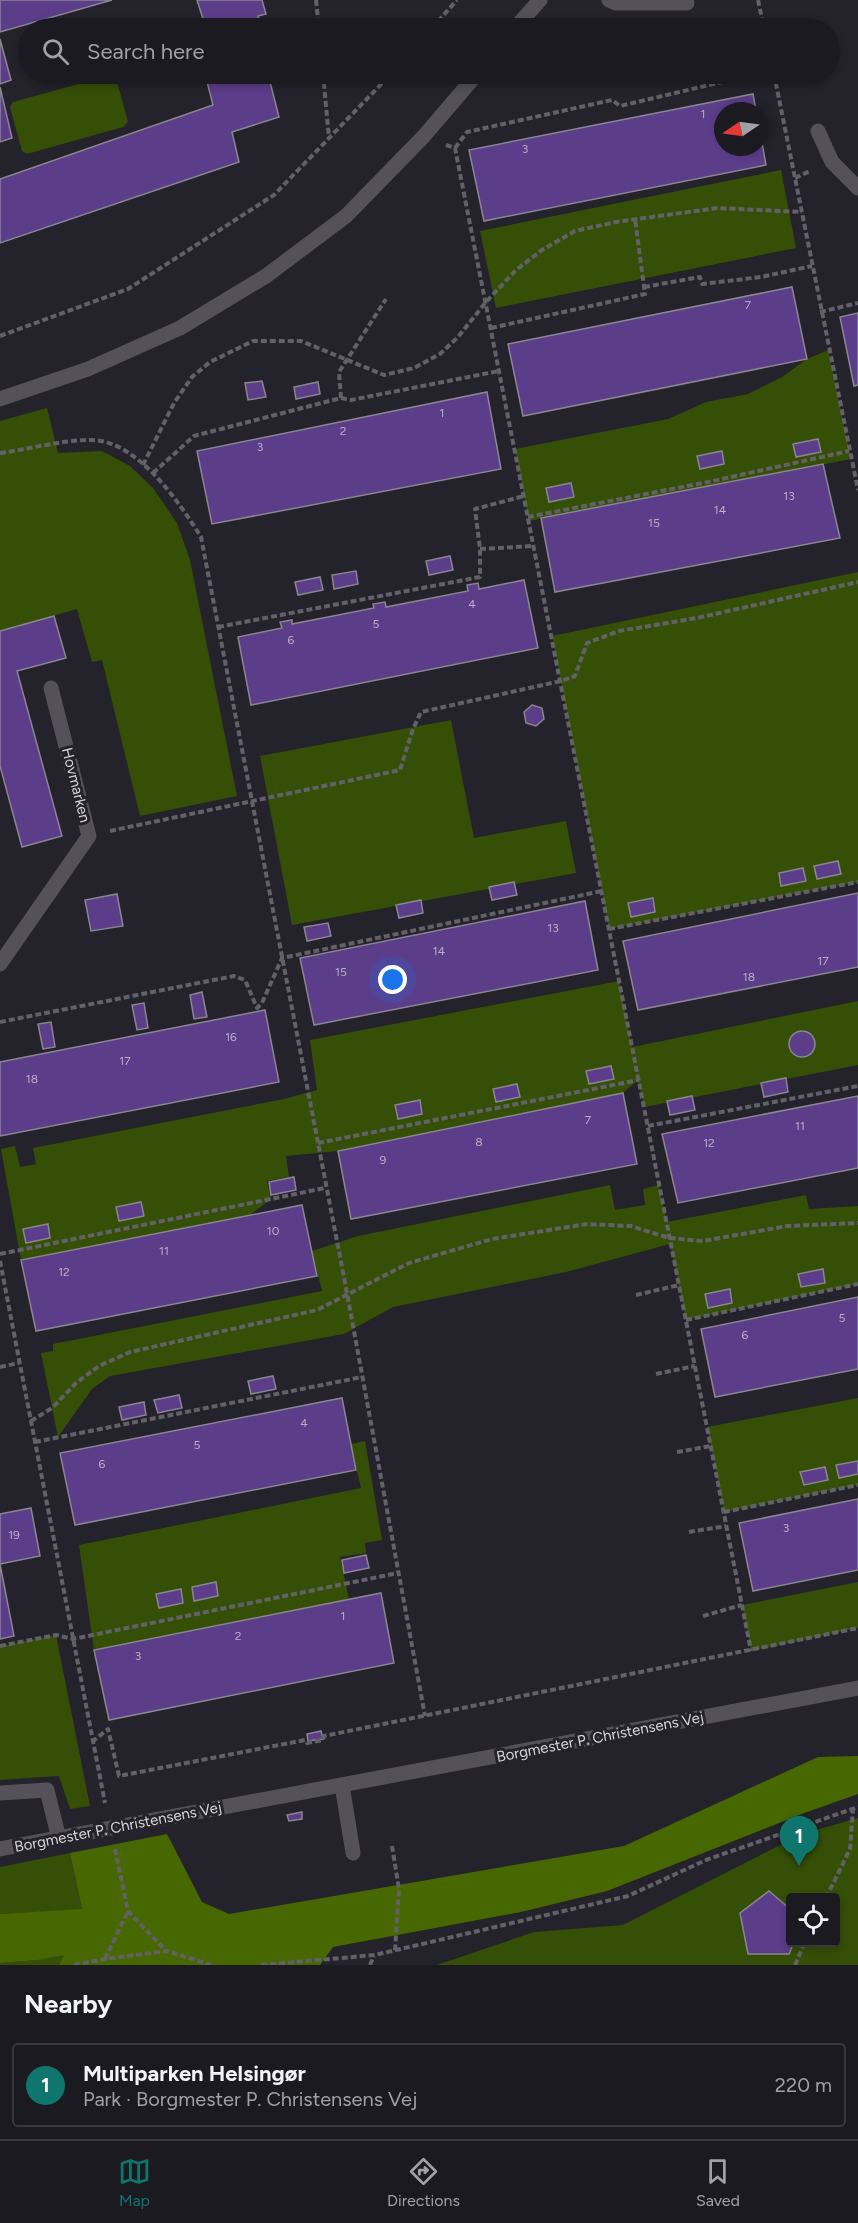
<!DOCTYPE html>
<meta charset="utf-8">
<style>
body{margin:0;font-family:Figtree,sans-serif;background:#28272d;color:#f1f3f6}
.controls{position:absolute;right:18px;bottom:18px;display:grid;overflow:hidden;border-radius:6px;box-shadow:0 3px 9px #0003}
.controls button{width:54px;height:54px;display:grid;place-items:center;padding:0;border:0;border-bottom:2px solid #39383e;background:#1b1a20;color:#f1f3f6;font:30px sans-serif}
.compass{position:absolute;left:714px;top:102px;width:54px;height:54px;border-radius:50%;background:#1b1a20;box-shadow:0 3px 9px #0003;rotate:257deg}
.you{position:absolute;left:393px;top:980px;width:21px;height:21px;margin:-15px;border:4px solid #fff;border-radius:50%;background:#1a73e8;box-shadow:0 0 0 9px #1a73e833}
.badge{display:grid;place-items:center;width:39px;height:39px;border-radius:50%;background:#0f766e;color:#fff;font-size:20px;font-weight:700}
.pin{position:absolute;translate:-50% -50px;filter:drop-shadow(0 2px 3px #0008)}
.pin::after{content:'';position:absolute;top:32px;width:21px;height:18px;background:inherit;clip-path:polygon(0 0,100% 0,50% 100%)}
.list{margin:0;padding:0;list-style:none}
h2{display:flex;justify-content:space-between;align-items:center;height:78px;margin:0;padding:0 24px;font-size:26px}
h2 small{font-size:20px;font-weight:400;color:#a0a1a5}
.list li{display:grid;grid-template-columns:39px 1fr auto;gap:18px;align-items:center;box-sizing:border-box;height:84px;margin:0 12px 12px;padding:0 12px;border:2px solid #39383e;border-radius:6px}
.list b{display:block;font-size:22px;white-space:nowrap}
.list p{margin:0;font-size:20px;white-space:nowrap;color:#a0a1a5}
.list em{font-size:20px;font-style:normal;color:#a0a1a5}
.icon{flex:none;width:33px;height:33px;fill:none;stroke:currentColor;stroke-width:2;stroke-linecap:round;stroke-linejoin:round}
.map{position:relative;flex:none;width:858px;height:1965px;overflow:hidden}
.search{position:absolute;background:#1b1a20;box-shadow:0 3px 9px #0003;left:18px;right:18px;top:18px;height:66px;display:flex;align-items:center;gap:15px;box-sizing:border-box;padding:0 21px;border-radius:33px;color:#a0a1a5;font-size:22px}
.sheet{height:174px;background:#1b1a20}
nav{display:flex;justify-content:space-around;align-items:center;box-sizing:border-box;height:84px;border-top:2px solid #39383e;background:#1b1a20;font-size:16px;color:#a0a1a5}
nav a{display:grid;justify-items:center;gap:3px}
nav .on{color:#0f766e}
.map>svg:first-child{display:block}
.green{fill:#364f07;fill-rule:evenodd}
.forest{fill:#476800}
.building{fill:#5c3d89;stroke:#898690;stroke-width:1.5}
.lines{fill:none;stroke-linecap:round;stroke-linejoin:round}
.path{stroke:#636168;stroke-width:4;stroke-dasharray:6 3;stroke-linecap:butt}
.minor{stroke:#54515a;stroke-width:15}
.labels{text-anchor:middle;stroke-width:6;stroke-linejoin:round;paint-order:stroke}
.number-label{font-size:12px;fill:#b8afc6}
.street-label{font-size:15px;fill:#d7d5db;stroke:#24222a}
</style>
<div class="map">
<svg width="858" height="1965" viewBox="0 0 858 1965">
<rect width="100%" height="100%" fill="#24222a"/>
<g class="green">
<path d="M111,75L116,78L128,122L123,127L27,154L22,151L10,107L13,102Z"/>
<path d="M781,170L796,248L496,308L480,231Z"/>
<path d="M828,350L851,459L529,521L515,449L668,419L706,402L748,394L782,377L807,359Z"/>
<path d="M47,408L58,453L102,451L130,466L153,488L177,523L190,560L237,796L140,816L102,660L92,662L77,609L0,631V421Z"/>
<path d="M858,572V882L609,929L552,636Z"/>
<path d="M451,720L474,838L566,821L576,873L292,925L260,756Z"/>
<path d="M619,981L632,1047L858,1001V1065L644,1107L638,1080L623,1093L338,1151L286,1156L289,1177L267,1181L271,1199L250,1215L21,1260L1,1149L15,1146L20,1167L36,1164L33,1148L284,1099L317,1090L310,1040Z"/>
<path d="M610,1185L615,1210L645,1205L643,1189L659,1185L667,1222L806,1195L809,1209L858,1206V1284L686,1320L670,1244L566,1272L393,1307L344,1334L110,1376L92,1389L58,1437L41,1353L53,1351V1344L322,1291L312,1251L358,1236Z"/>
<path d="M858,1398V1485L724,1512L707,1427Z"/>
<path d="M365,1441L382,1540L365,1543L366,1553L340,1557L349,1599L94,1650L79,1545L361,1488L351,1444Z"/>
<path d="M858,1582V1628L751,1651L742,1605Z"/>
<path d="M56,1635L90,1806L70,1809L59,1776L0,1780V1646Z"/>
<path d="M858,1818V1965H437L534,1932L623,1925L802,1834ZM790,1898H836V1942H790Z"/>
<path d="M70,1853L82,1910L0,1914V1867Z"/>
<path d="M65,1954L59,1965H0V1963L37,1960Z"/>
</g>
<path class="forest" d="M858,1756V1794L807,1812L607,1891L521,1912L333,1947L320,1965H59L64,1955L38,1960L0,1963V1914L82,1909L70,1853L167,1834L202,1902L229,1914L624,1846L818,1757Z"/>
<g class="building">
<path d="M0,0H112L0,32Z"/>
<path d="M197,0H262L266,14L258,16L261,28H199L196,21L203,19Z"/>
<path d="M0,39L11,80L0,84Z"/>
<path d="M205,74H268L279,117L232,132L239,162L0,243V179L213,105Z"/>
<path d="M0,87L12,138L0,142Z"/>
<path d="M753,94L756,111H723V147H759V126L766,165L484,221L469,150Z"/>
<path d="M792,287L807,359L523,416L508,344Z"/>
<path d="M858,313V385L854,386L840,317Z"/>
<path d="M262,381L266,397L248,400L245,383Z"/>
<path d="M318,382L320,394L296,399L294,387Z"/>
<path d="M487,392L501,469L212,524L197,451Z"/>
<path d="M818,439L821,452L796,457L793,444Z"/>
<path d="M722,451L724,464L700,469L697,456Z"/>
<path d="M823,464L840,538L555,592L541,518Z"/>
<path d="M571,483L574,497L549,502L546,488Z"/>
<path d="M450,556L453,570L429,575L426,561Z"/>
<path d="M356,571L358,584L334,589L332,575Z"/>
<path d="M320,577L323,590L298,595L295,582Z"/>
<path d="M524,580L538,648L251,705L238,637L282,628L280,622L292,620V624L374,608L373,604L385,602L386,607L468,591L467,585L478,583L479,589Z"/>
<path d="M54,616L66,658L17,671L62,836L22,847L0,766V631Z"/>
<path d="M532,705L542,708L544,719L536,726L526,723L524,712Z"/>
<path d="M838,861L841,874L817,879L814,866Z"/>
<path d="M803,868L806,881L781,886L779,873Z"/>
<path d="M514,882L517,895L492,900L489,887Z"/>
<path d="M858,893V967L638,1010L623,941Z"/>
<path d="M117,894L123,926L91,931L85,900Z"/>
<path d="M653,898L655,912L631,917L628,903Z"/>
<path d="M421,900L423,913L399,918L396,905Z"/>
<path d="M585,901L598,970L314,1025L300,958Z"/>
<path d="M328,923L331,936L307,941L304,927Z"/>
<path d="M202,992L207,1017L194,1019L190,995Z"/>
<path d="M144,1003L148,1028L137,1030L132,1005Z"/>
<path d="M265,1010L279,1082L0,1136V1062Z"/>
<path d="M51,1022L55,1047L43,1049L38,1024Z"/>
<circle cx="802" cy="1044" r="13"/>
<path d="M611,1066L614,1079L589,1084L586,1071Z"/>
<path d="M786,1078L788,1092L764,1097L761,1083Z"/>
<path d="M517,1084L520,1097L496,1102L493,1089Z"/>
<path d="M623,1093L637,1164L351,1219L338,1151Z"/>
<path d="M692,1096L695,1110L670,1115L667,1101Z"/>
<path d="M858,1096V1168L678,1203L662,1134Z"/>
<path d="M420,1100L422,1114L398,1119L395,1105Z"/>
<path d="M294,1177L296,1190L271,1195L269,1182Z"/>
<path d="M141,1202L144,1216L119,1221L116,1207Z"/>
<path d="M302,1205L317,1276L36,1331L21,1260Z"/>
<path d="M48,1224L50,1238L26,1243L23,1229Z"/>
<path d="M823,1269L825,1283L801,1287L798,1274Z"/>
<path d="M730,1289L732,1303L708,1308L705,1294Z"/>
<path d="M858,1297V1369L715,1397L701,1329Z"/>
<path d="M273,1376L276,1389L251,1394L248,1381Z"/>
<path d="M179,1395L182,1408L158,1413L154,1400Z"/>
<path d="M342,1398L356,1470L75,1525L60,1453Z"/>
<path d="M144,1402L146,1415L122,1420L119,1407Z"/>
<path d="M858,1461V1474L839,1478L836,1465Z"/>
<path d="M825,1467L828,1480L804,1485L800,1472Z"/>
<path d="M858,1499V1570L753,1591L739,1523Z"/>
<path d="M31,1508L40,1556L0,1564V1514Z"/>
<path d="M366,1555L369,1568L344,1573L342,1560Z"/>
<path d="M0,1564L14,1636L0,1639Z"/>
<path d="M216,1582L218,1596L194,1601L192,1587Z"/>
<path d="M181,1589L183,1603L159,1608L156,1594Z"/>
<path d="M381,1593L394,1663L109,1720L94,1650Z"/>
<path d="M321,1731L323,1739L308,1741L307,1734Z"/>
<path d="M302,1812V1819L289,1821L287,1815Z"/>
<path d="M769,1891L790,1909V1942H794L789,1954H748L740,1913Z"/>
</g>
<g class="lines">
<g class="path">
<path d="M316,0L319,28"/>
<path d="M758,0L764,28"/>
<path d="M432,28L457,0"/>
<path d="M323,74L329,138"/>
<path d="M774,74L858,490"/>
<path d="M446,145L455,148L751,1651"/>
<path d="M455,148L467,132L612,100L620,106L756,74"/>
<path d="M795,178L810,171"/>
<path d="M644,287L700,277L702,284L761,277L812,266"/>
<path d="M820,312L858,303"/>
<path d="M491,328L645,294L635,219"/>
<path d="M0,336L128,289L274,195L391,74"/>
<path d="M341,398L339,372L386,299"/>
<path d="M0,453C30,449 61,440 91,440C137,440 179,502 201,537L347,1293L425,1716"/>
<path d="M143,465L174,403L192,377L210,362L253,341H301L384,375L414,368L440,354L458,337L486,302L516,270L542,250L575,231L616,222L717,208L802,212"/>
<path d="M153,473L194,436L341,398L351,400L499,371"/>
<path d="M528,517L713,481L849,451"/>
<path d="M480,549L533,546"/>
<path d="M218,627L480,577V549L475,509L524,496"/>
<path d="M110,831L400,770L413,729L421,712L561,681L575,676L587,643L619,631L697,618L858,582"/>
<path d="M609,929L858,882"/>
<path d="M0,1022L234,976L245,980L257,1008L262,1003L282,958L602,891"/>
<path d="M648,1126L858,1086"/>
<path d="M318,1143L639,1080"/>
<path d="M0,1254L325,1188"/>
<path d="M0,1261L105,1803"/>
<path d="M636,1295L679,1285"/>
<path d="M686,1320L858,1284"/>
<path d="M0,1367L19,1363"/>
<path d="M656,1374L695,1366"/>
<path d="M31,1421L52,1408L76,1383L99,1366L130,1352L317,1310L409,1263L492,1239L587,1224L631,1226L669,1238L703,1241L787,1226L858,1223"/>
<path d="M35,1442L362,1377"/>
<path d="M677,1452L711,1446"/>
<path d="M724,1512L858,1485"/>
<path d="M689,1532L726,1526"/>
<path d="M703,1616L742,1605"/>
<path d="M0,1646L56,1635L73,1639L398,1573"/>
<path d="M92,1742L108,1729L119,1776L305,1740L307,1743L323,1740L324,1736L858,1628"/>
<path d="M392,1846L399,1889L395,1951"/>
<path d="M115,1849L128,1911L166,1951"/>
<path d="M826,1898L850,1849L853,1809"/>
<path d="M105,1959L128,1911"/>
<path d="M74,1965L105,1959L167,1951L211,1965"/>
<path d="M261,1965L375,1955L628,1896L706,1860L858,1807"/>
<path d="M370,1965L374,1956"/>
<path d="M795,1965L805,1942"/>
</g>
<g class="minor">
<path d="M609,0L616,3H687"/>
<path d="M515,28L540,0"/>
<path d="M818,131L832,162L858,188"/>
<path d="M0,399L88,369L180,328L266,276L346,216L424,136L477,74"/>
<path d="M0,964L89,836L51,688"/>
<path d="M342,1785L353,1853"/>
<path d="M0,1793L47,1790L59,1839"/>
<path d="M0,1849L858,1688"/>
</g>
</g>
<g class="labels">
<g class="number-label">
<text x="703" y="118">1</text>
<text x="525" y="153">3</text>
<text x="748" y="309">7</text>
<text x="442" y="417">1</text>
<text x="343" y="435">2</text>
<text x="260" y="451">3</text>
<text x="789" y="500">13</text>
<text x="720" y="514">14</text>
<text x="654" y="527">15</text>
<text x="472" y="608">4</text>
<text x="376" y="628">5</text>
<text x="291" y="644">6</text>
<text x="553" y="932">13</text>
<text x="439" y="955">14</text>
<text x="823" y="965">17</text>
<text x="341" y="976">15</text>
<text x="749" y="981">18</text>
<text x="231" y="1041">16</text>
<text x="125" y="1065">17</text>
<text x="32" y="1083">18</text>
<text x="588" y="1124">7</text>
<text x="800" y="1130">11</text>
<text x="479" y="1146">8</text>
<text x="709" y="1147">12</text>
<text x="383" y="1164">9</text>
<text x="273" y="1235">10</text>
<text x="164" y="1255">11</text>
<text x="64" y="1276">12</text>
<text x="842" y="1322">5</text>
<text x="745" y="1339">6</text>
<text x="304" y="1427">4</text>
<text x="197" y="1449">5</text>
<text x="102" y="1468">6</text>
<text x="786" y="1532">3</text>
<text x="14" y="1539">19</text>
<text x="343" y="1620">1</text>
<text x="238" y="1640">2</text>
<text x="138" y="1660">3</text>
</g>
<g class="street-label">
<text transform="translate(76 785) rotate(76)" y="5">Hovmarken</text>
<text transform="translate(600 1737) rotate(-11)" y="5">Borgmester P. Christensens Vej</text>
<text transform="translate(118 1827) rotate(-11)" y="5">Borgmester P. Christensens Vej</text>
</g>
</g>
</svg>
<div class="controls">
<button><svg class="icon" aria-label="locate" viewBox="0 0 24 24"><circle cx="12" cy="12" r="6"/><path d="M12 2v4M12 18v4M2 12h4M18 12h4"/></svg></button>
</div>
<svg class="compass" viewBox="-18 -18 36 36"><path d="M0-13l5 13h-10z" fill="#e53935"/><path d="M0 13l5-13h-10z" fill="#a0a1a5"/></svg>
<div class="you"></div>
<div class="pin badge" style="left:799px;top:1866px">1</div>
<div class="search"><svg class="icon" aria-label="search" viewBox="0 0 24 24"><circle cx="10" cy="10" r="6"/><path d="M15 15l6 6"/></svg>Search here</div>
</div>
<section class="sheet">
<h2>Nearby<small></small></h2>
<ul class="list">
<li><span class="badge">1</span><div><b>Multiparken Helsingør</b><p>Park · Borgmester P. Christensens Vej</p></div><em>220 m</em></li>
</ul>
</section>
<nav>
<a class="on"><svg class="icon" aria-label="map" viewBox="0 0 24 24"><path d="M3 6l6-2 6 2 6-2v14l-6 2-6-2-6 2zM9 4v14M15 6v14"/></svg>Map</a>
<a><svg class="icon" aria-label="directions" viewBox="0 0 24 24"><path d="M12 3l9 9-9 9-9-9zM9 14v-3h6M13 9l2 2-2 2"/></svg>Directions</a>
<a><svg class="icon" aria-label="saved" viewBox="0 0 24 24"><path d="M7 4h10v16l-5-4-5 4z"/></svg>Saved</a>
</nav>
